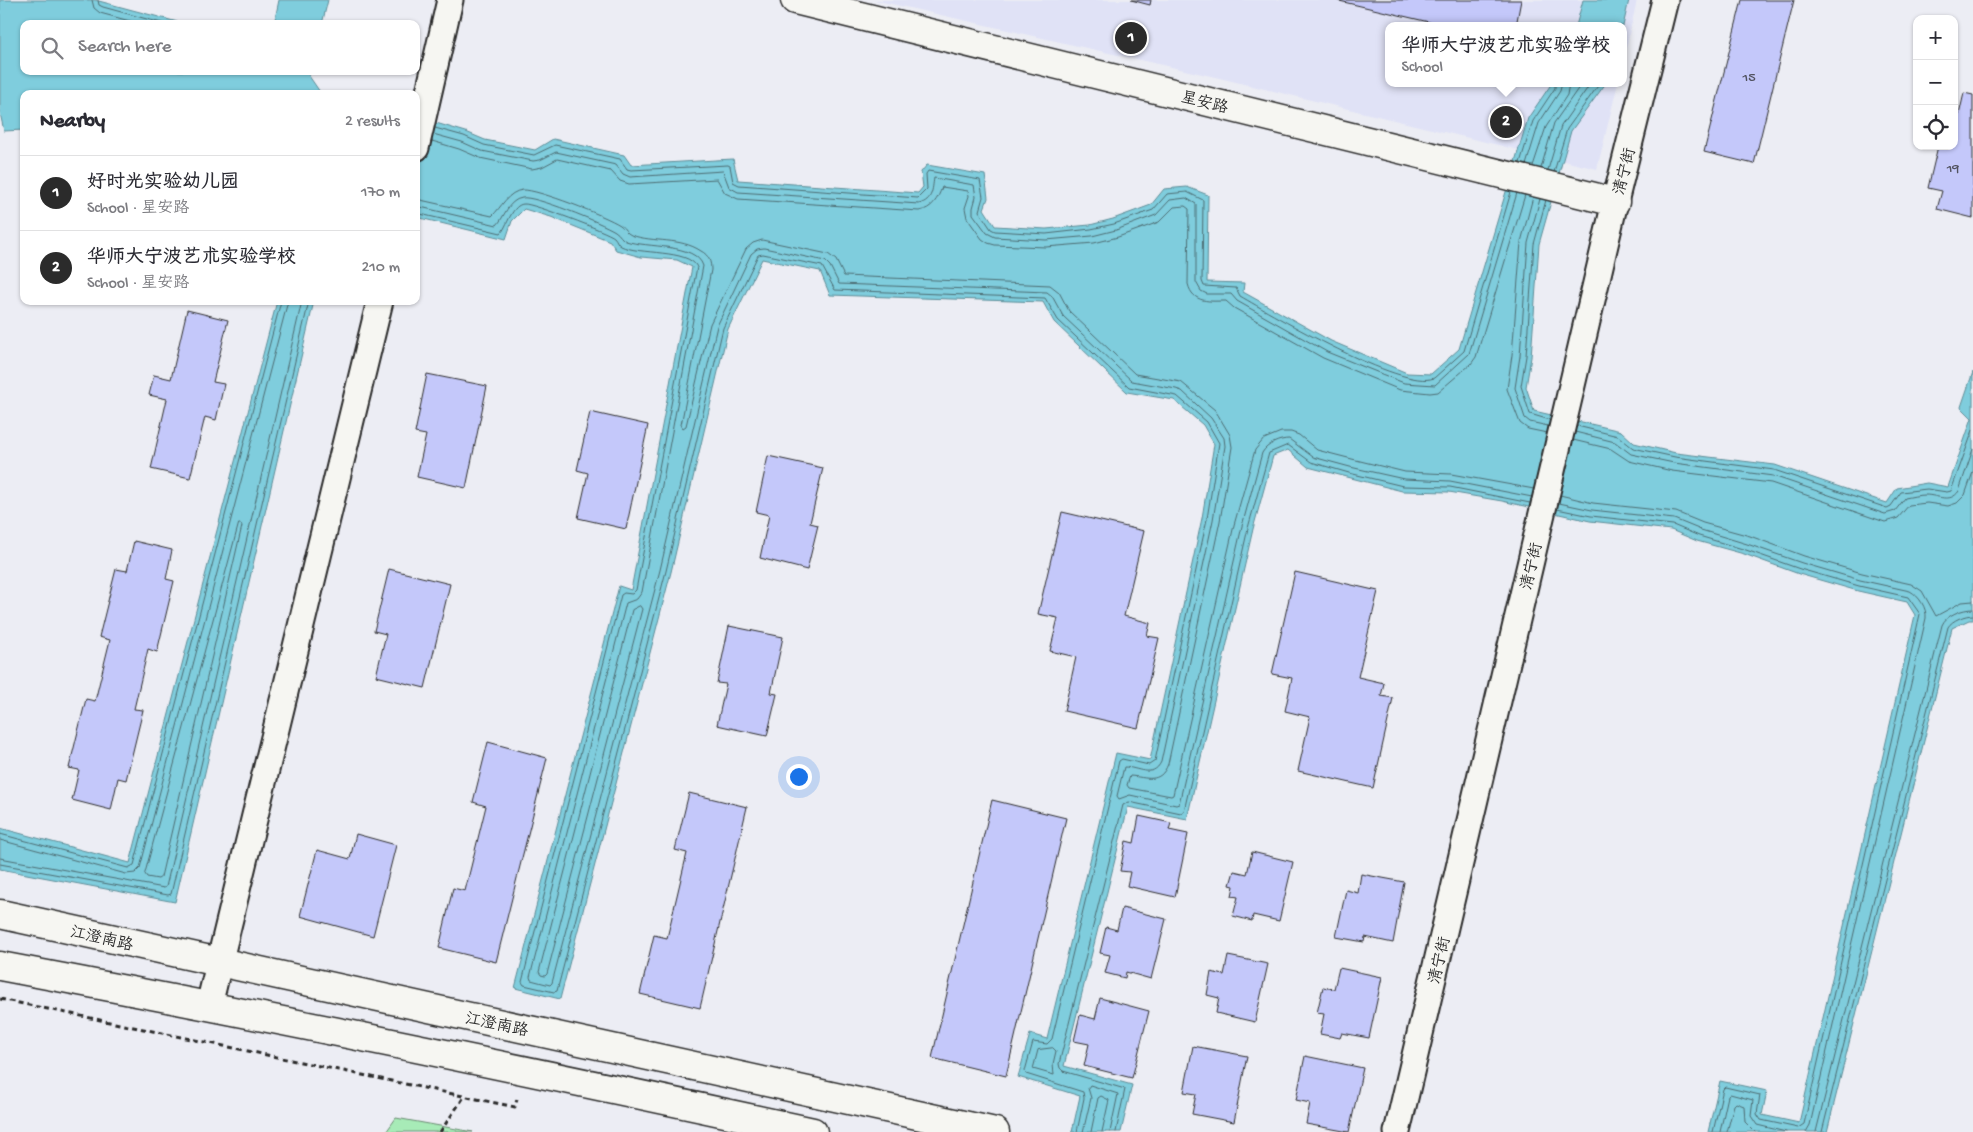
<!DOCTYPE html>
<meta charset="utf-8">
<style>
body{margin:0;font-family:"Gochi Hand","LXGW WenKai TC",sans-serif;background:#f7f7f7;color:#2b2b33}
.controls{position:absolute;right:15px;top:15px;display:grid;overflow:hidden;border-radius:10px;box-shadow:0 1px 4px #0004}
.controls button{width:45px;height:45px;display:grid;place-items:center;padding:0;border:0;border-bottom:1px solid #e1e1e2;background:#fff;color:#2b2b33;font:25px sans-serif}
.you{position:absolute;left:798px;top:776px;width:18px;height:18px;margin:-12px;border:4px solid #fff;border-radius:50%;background:#1a73e8;box-shadow:0 0 0 8px #1a73e833}
.badge{display:grid;place-items:center;width:32px;height:32px;border-radius:50%;background:#2b2b2b;color:#fff;font-size:16px;font-weight:700}
.pin{position:absolute;translate:-50% -50%;border:2px solid #fff;box-shadow:0 1px 5px #0006}
.popup{position:absolute;left:1385px;top:22px;width:242px;height:65px;box-sizing:border-box;display:grid;place-content:center;border-radius:10px;background:#fff;filter:drop-shadow(0 1px 4px #0005);font-size:16px;white-space:nowrap;color:#7c7c81}
.popup b{font-size:19px;color:#2b2b33}
.popup::after{content:'';position:absolute;left:50%;top:100%;margin-left:-10px;border:10px solid transparent;border-top-color:#fff}
.list{margin:0;padding:0;list-style:none}
h2{display:flex;justify-content:space-between;align-items:center;height:65px;margin:0;padding:0 20px;font-size:21px}
h2 small{font-size:16px;font-weight:400;color:#7c7c81}
.list li{display:grid;grid-template-columns:32px 1fr auto;gap:15px;align-items:center;box-sizing:border-box;height:75px;padding:0 20px;border-top:1px solid #e1e1e2}
.list b{display:block;font-size:19px;white-space:nowrap}
.list p{margin:0;font-size:16px;white-space:nowrap;color:#7c7c81}
.list em{font-size:16px;font-style:normal;color:#7c7c81}
.icon{flex:none;width:28px;height:28px;fill:none;stroke:currentColor;stroke-width:2;stroke-linecap:round;stroke-linejoin:round}
.map{position:relative;flex:none;width:1973px;height:1132px;overflow:hidden}
.search{position:absolute;background:#fff;box-shadow:0 1px 4px #0004;left:20px;top:20px;width:400px;height:55px;display:flex;align-items:center;gap:12px;box-sizing:border-box;padding:0 18px;border-radius:10px;color:#7c7c81;font-size:19px}
.panel{position:absolute;background:#fff;box-shadow:0 1px 4px #0004;left:20px;top:90px;width:400px;height:215px;border-radius:10px}
.map>svg:first-child{display:block}
.built{fill:#e0e2f6}
.green{fill:#a7ebb7;stroke:#698b71}
.water{fill:#7fcddd;stroke:#5d8c96}
.lines{fill:none;stroke-linecap:round;stroke-linejoin:round}
.shore{stroke:#4d6c72;stroke-width:1}
.building{fill:#c4c8fa;stroke:#2b2b2b}
.minor-casing{stroke:#2b2b2b;stroke-width:29}
.tertiary-casing{stroke:#2b2b2b;stroke-width:31}
.secondary-casing{stroke:#2b2b2b;stroke-width:31}
.path{stroke:#2b2b2b;stroke-width:3;stroke-dasharray:5 4;stroke-linecap:butt}
.minor{stroke:#f6f6f2;stroke-width:25}
.tertiary{stroke:#f6f6f2;stroke-width:28}
.secondary{stroke:#f6f6f2;stroke-width:28}
.labels{text-anchor:middle;stroke-width:4;stroke-linejoin:round;paint-order:stroke}
.number-label{font-size:14px;fill:#51525f}
.street-label{font-size:16px;fill:#2b2b2b;stroke:#f6f6f2}
</style>
<div class="map">
<svg width="1973" height="1132" viewBox="0 0 1973 1132">
<rect width="100%" height="100%" fill="#ecedf4"/>
<filter id="ink" filterUnits="userSpaceOnUse"><feTurbulence type="fractalNoise" baseFrequency=".02" numOctaves="2"/><feDisplacementMap in="SourceGraphic" scale="10" xChannelSelector="R" yChannelSelector="G"/><feConvolveMatrix kernelMatrix="1 2 1 2 8 2 1 2 1" color-interpolation-filters="sRGB"/></filter>
<g filter="url(#ink)">
<path class="built" d="M874,0H1637L1624,58V26H1388V83H1618L1597,169L1211,76Z"/>
<path class="green" d="M396,1118L473,1132H386Z"/>
<g class="water">
<path d="M0,0H95L185,24H24V71H310L309,76L320,92L326,94H24V130L4,131L0,113Z"/>
<path d="M279,0H328L322,24H274Z"/>
<path d="M1583,0H1629L1623,26H1576Z"/>
<path d="M1552,83H1606L1571,131L1539,244L1531,357L1526,387L1534,411L1621,431L1634,443L1676,453L1775,465L1887,503L1897,488L1927,483L1948,487L1972,418L1961,407L1973,372V620H1969L1952,628L1827,1132H1708L1720,1081L1767,1091L1762,1115L1799,1123L1915,615L1907,602L1858,591L1799,574L1744,554L1697,541L1671,530L1590,521L1502,501L1449,492L1402,491L1308,467L1288,450L1273,456L1253,529L1187,819L1128,807L1064,1066L1132,1085L1121,1132H1072L1080,1096L1018,1077L1030,1034L1047,1039L1116,753L1150,760L1202,518L1214,444L1203,425L1174,400L1127,392L1054,322L1043,302L830,295L820,271L762,259L728,329L671,572L560,999L515,988L619,586L631,590L692,267L677,260L641,257L616,250L610,241L551,217L524,209L512,221L506,239L416,217V117L466,132L485,140L535,150L553,139L624,155L631,165L733,159L738,180L918,193L923,187L921,172L927,165L985,175L988,198L984,209L995,226L1046,229L1090,225L1113,219L1151,205L1164,189L1187,187L1208,195L1207,282L1244,283L1243,292L1331,341L1407,373L1431,374L1459,349L1528,118Z"/>
<path d="M277,301H314L175,902L0,869V828L130,863Z"/>
</g>
<g class="lines">
<g class="shore">
<path d="M92,0L94,8L100,13L141,24"/>
<path d="M98,0L99,5L103,7L165,24"/>
<path d="M435,128L464,136L484,145L534,155L555,145L620,159L627,169L631,170L728,165L730,166L733,182L739,185L918,198L927,189L926,174L928,171L980,180L983,197L979,211L991,229L995,231L1046,234L1091,229L1114,224L1153,210L1167,194L1187,192L1203,200L1202,281L1204,286L1236,288L1240,296C1273,315 1402,391 1434,378L1464,351L1511,192"/>
<path d="M433,134L462,142L482,151L533,161L540,160L556,152L616,165L623,174L630,177L723,171L729,187L738,192L919,204C933,200 932,190 934,178L974,185L976,197L973,208V214L987,233L995,237L1046,240L1092,236L1116,230L1156,215L1170,200L1186,198L1196,204V282L1201,291L1207,294H1231L1237,301L1327,352L1404,383L1435,385L1469,354L1517,193"/>
<path d="M432,141L459,149L480,158L532,169L542,167L557,159L611,171L620,181L629,184L717,179L725,193L738,199L919,211C932,209 938,199 942,187L968,191L969,196L965,208L967,218L982,239L988,243L995,245L1046,247L1094,243L1118,237L1159,222L1174,207L1185,206L1189,209L1188,284C1193,304 1210,301 1226,301L1234,308L1323,358L1400,390L1430,393L1438,392L1471,364L1476,357L1525,195"/>
<path d="M1520,163L1533,121L1555,88V83"/>
<path d="M1526,165L1539,123L1560,91L1562,83"/>
<path d="M1533,166L1546,127L1567,95L1569,83"/>
<path d="M1541,168L1554,123L1582,83"/>
<path d="M1548,170L1561,126L1591,83"/>
<path d="M1554,172L1567,129L1600,83"/>
<path d="M1533,197L1521,242L1512,355L1507,389L1520,423L1528,429L1547,433"/>
<path d="M416,199L492,216C501,208 508,191 523,190C537,189 606,216 620,225C625,228 626,233 631,235C654,243 680,237 701,251C709,255 711,262 711,270L681,425L683,428L686,426L710,324L746,249L753,243L762,240L828,254L836,260L844,276L1050,285L1059,292L1069,311L1135,374L1181,382L1215,410L1230,435L1232,447L1220,521L1168,764C1160,785 1146,777 1130,776L1127,785L1129,788L1171,796L1173,795L1234,525L1255,450L1264,439L1281,432H1291L1299,435L1317,450L1352,459L1405,472L1451,474L1534,489"/>
<path d="M1540,199L1528,243L1520,356L1515,388L1525,418L1530,422L1548,426"/>
<path d="M1546,200L1534,244L1526,356L1521,386L1530,414L1550,420"/>
<path d="M416,206L497,225C504,218 508,200 522,198C534,195 602,223 615,231C620,234 621,239 626,241C646,248 696,243 703,266L642,592L637,599L626,603L530,977L531,980L550,985L552,983L660,570L717,326L751,254L757,249L764,248L825,261L830,266L839,284L1047,292L1052,296L1063,316L1132,381L1176,389L1182,391L1211,418L1224,438L1225,446L1213,520L1161,762C1153,779 1137,767 1124,767L1117,796L1119,799L1130,795L1176,805L1179,804L1242,526L1262,453C1267,444 1280,439 1289,439L1313,457L1350,467L1404,479L1450,481L1532,497"/>
<path d="M416,213L501,233C507,227 512,204 524,204C532,203 608,232 614,237C617,240 617,244 621,246C639,255 688,249 697,267L636,590L632,594L624,593L621,595L522,982L524,985L554,992L557,991L666,571L723,328L758,255L763,254L822,266L835,290L1045,298L1058,320L1129,387L1177,396L1207,422L1219,443L1207,519L1155,761L1149,765L1122,759L1119,761L1052,1039L1047,1044L1033,1042L1025,1071L1026,1074L1083,1092L1084,1098L1077,1132"/>
<path d="M1577,426L1618,436L1633,448L1675,457L1774,470L1887,508L1891,506L1901,492L1927,489L1947,492L1951,491L1973,430"/>
<path d="M1575,432L1615,442L1631,454L1674,463L1773,476L1885,514L1895,511L1905,498C1911,497 1918,495 1925,495C1938,495 1950,504 1959,491L1973,449"/>
<path d="M1573,440L1611,449L1629,461L1672,471L1771,483L1885,522L1898,518L1909,505L1927,503L1948,506L1957,503L1965,495L1973,472"/>
<path d="M1560,495L1593,503L1676,512L1703,523L1750,536L1804,556L1862,573L1911,584L1922,591L1936,616L1962,602L1973,601"/>
<path d="M1559,503L1592,510L1674,519L1701,530L1747,544L1802,563L1860,580L1910,591C1919,596 1927,608 1926,618L1810,1125L1806,1132"/>
<path d="M1557,509L1591,516L1673,525L1699,536L1746,550L1800,569L1859,586L1908,597L1920,614L1804,1124L1798,1128L1761,1120L1757,1114L1760,1095L1725,1087L1723,1089L1713,1132"/>
<path d="M239,524H241L242,526L161,877L158,879L147,877L145,874Z"/>
<path d="M640,606L642,609L547,974L545,976L541,975L539,972L632,610Z"/>
<path d="M0,834L128,868L134,865L281,301"/>
<path d="M0,840L126,874L135,873L140,868L288,301"/>
<path d="M0,858L164,888L166,887L302,301"/>
<path d="M0,864L168,895L171,894L309,301"/>
<path d="M1053,1048L1056,1051L1053,1064L1054,1075L1033,1069L1038,1050Z"/>
<path d="M1083,1132L1091,1098L1088,1088L1090,1085L1118,1094L1110,1132"/>
<path d="M1091,1132L1098,1098L1101,1096L1109,1100L1102,1132"/>
<path d="M1116,1132L1125,1089L1063,1071L1060,1068L1059,1064L1123,805L1129,802L1181,813L1184,811L1248,528L1269,453L1288,445L1311,462L1349,473L1403,486L1450,487L1530,503"/>
<path d="M1720,1132L1728,1096L1730,1094L1753,1100L1751,1116L1757,1125L1786,1132"/>
<path d="M1727,1132L1734,1105L1736,1103L1744,1106L1745,1122L1755,1132"/>
<path d="M1816,1132L1942,625C1946,615 1962,609 1973,609"/>
<path d="M1822,1132L1948,627C1952,620 1965,615 1973,615"/>
</g>
</g>
<g class="building">
<path d="M1131,0H1151L1150,5Z"/>
<path d="M1335,0H1521L1516,26H1446Z"/>
<path d="M1742,0H1794L1754,164L1704,152Z"/>
<path d="M1964,93L1973,95V218L1937,209L1942,191L1928,188L1938,146H1954V114L1959,115Z"/>
<path d="M187,310L228,320L213,382L224,384L216,420L205,417L190,478L151,469L167,399L149,395L154,375L171,379Z"/>
<path d="M427,374L487,386L466,488L417,477L426,435L415,433Z"/>
<path d="M590,412L648,425L626,529L578,518L588,473L577,470Z"/>
<path d="M768,456L823,468L810,523L818,525L807,570L760,558L769,515L756,512Z"/>
<path d="M1062,512L1144,531L1124,616L1150,623L1147,636L1159,638L1138,728L1064,711L1076,657L1050,651L1058,618L1038,614Z"/>
<path d="M134,541L172,550L166,579L174,581L157,652L148,649L134,709L143,710L126,780L118,778L111,810L72,800L79,770L69,768L86,699L95,701L110,640L99,637L116,569L127,571Z"/>
<path d="M389,569L450,584L425,688L376,676L386,634L374,631Z"/>
<path d="M1295,572L1378,591L1358,677L1384,683L1381,696L1393,698L1373,788L1298,771L1310,717L1285,711L1292,678L1272,674Z"/>
<path d="M729,626L783,637L771,693L777,694L767,736L717,725L726,684L717,683Z"/>
<path d="M488,742L547,758L496,962L439,948L453,888L465,891L486,806L473,802Z"/>
<path d="M689,793L747,807L700,1008L640,994L654,935L667,938L687,853L675,850Z"/>
<path d="M992,800L1066,818L1006,1076L932,1058Z"/>
<path d="M1139,816L1171,823L1169,830L1188,834L1175,897L1127,886L1130,872L1120,871L1126,841L1134,843Z"/>
<path d="M356,834L396,845L373,936L300,916L317,850L350,859Z"/>
<path d="M1252,852L1293,862L1279,921L1253,915L1252,921L1233,916L1238,897L1232,896L1234,886L1230,885L1234,871L1247,874Z"/>
<path d="M1361,874L1404,882L1393,943L1365,937L1364,942L1336,937L1346,890L1358,893Z"/>
<path d="M1122,908L1166,919L1151,979L1126,972L1125,978L1105,973L1110,955L1100,953L1106,927L1117,930Z"/>
<path d="M1228,956L1268,964L1255,1022L1216,1013L1219,998L1207,995L1211,972L1224,975Z"/>
<path d="M1339,968L1382,977L1369,1038L1342,1033L1340,1038L1320,1034L1324,1014L1317,1013L1323,987L1334,989Z"/>
<path d="M1100,998L1149,1011L1132,1078L1084,1066L1089,1044L1074,1041L1080,1015L1095,1019Z"/>
<path d="M1193,1046L1247,1056L1234,1122L1192,1114L1196,1094L1184,1092Z"/>
<path d="M1305,1056L1363,1068L1349,1132L1306,1124L1310,1103L1296,1100Z"/>
</g>
<g class="lines">
<g class="minor-casing">
<g id="minor">
<path d="M416,148L450,0"/>
<path d="M209,1005L380,301"/>
<path d="M1397,1132L1615,202L1665,0"/>
</g>
</g>
<g class="tertiary-casing">
<path id="tertiary" d="M795,0L1615,202"/>
</g>
<g class="secondary-casing">
<g id="secondary">
<path d="M0,914L995,1132"/>
<path d="M0,966C272,1017 542,1073 813,1132"/>
</g>
</g>
<g class="path">
<path d="M0,999L515,1107L517,1099"/>
<path d="M440,1132L464,1097"/>
</g>
<use href="#minor" class="minor"/>
<use href="#tertiary" class="tertiary"/>
<use href="#secondary" class="secondary"/>
</g>
</g>
<g class="labels">
<g class="number-label">
<text x="1749" y="81">15</text>
<text x="1953" y="172">19</text>
</g>
<g class="street-label">
<text transform="translate(1205 101) rotate(14)" y="6">星安路</text>
<text transform="translate(1623 171) rotate(-76)" y="6">清宁街</text>
<text transform="translate(1530 566) rotate(-77)" y="6">清宁街</text>
<text transform="translate(102 937) rotate(13)" y="6">江澄南路</text>
<text transform="translate(1438 960) rotate(-77)" y="6">清宁街</text>
<text transform="translate(497 1023) rotate(12)" y="6">江澄南路</text>
</g>
</g>
</svg>
<div class="controls">
<button>+</button>
<button>−</button>
<button><svg class="icon" aria-label="locate" viewBox="0 0 24 24"><circle cx="12" cy="12" r="6"/><path d="M12 2v4M12 18v4M2 12h4M18 12h4"/></svg></button>
</div>
<div class="you"></div>
<div class="pin badge" style="left:1131px;top:38px">1</div>
<div class="pin badge" style="left:1506px;top:122px">2</div>
<div class="popup"><b>华师大宁波艺术实验学校</b>School</div>
<div class="search"><svg class="icon" aria-label="search" viewBox="0 0 24 24"><circle cx="10" cy="10" r="6"/><path d="M15 15l6 6"/></svg>Search here</div>
<section class="panel">
<h2>Nearby<small>2 results</small></h2>
<ul class="list">
<li><span class="badge">1</span><div><b>好时光实验幼儿园</b><p>School · 星安路</p></div><em>170 m</em></li>
<li><span class="badge">2</span><div><b>华师大宁波艺术实验学校</b><p>School · 星安路</p></div><em>210 m</em></li>
</ul>
</section>
</div>
